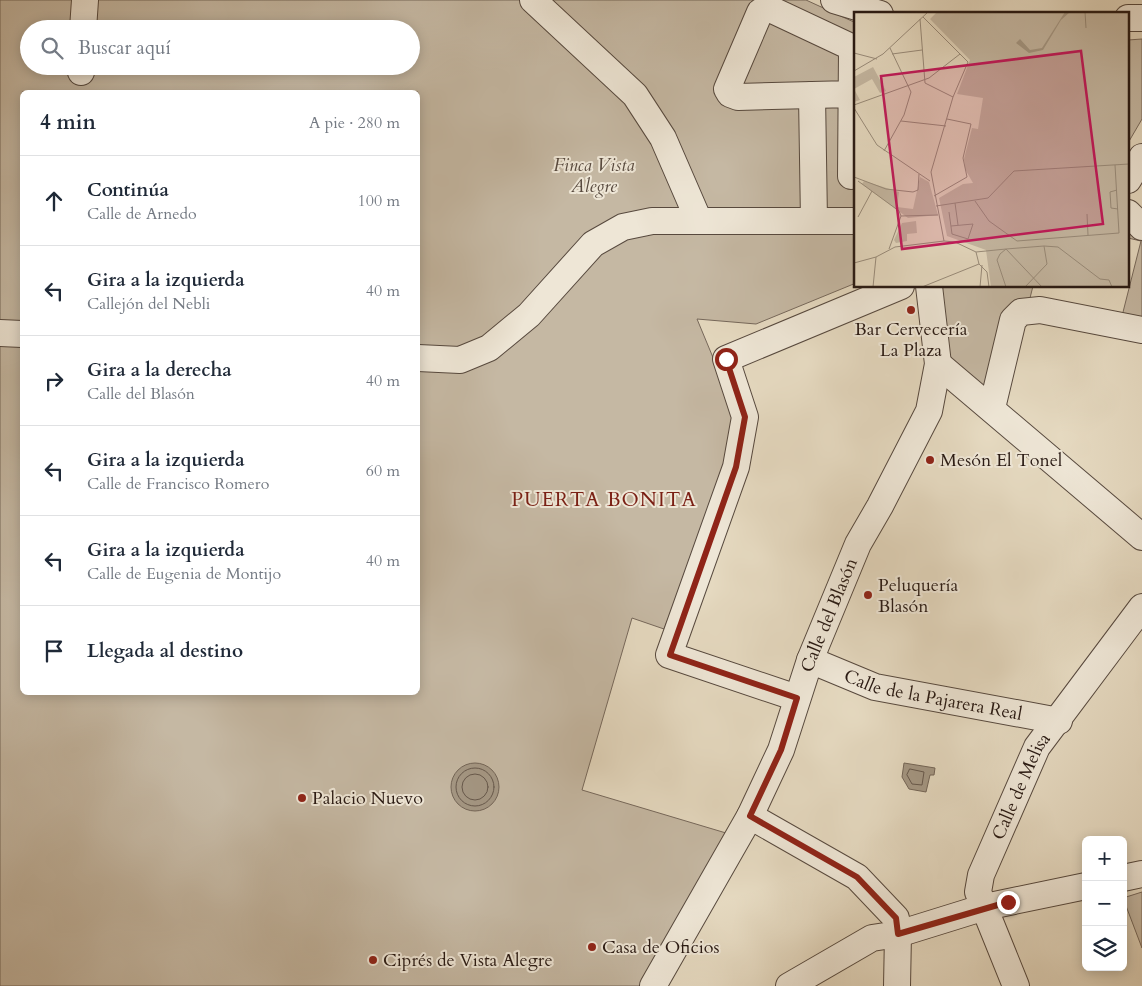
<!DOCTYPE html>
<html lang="es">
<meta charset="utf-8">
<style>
body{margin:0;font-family:Cardo,serif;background:#f6f6f7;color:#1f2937}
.controls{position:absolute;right:15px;bottom:15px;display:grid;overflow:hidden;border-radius:8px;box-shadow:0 2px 12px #0003}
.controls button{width:45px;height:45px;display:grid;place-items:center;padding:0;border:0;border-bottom:1px solid #e0e1e3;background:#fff;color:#1f2937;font:25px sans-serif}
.stop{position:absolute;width:15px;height:15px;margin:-11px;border:4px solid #8f2418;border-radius:50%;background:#fff}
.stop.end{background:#8f2418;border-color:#fff;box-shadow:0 1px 5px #0008}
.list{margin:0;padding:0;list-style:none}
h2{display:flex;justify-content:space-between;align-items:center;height:65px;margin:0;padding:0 20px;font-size:21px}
h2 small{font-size:16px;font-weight:400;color:#747a83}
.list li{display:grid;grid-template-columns:32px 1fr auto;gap:15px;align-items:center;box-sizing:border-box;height:90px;padding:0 20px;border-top:1px solid #e0e1e3}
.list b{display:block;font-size:19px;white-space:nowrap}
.list p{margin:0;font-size:16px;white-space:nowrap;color:#747a83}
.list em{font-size:16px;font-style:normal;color:#747a83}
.icon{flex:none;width:28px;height:28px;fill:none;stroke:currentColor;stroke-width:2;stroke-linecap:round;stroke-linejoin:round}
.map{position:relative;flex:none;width:1142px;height:986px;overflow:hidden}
.search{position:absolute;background:#fff;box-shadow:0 2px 12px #0003;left:20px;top:20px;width:400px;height:55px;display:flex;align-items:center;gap:12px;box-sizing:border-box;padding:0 18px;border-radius:28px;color:#747a83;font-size:19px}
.panel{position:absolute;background:#fff;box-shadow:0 2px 12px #0003;left:20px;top:90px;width:400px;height:605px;border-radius:8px}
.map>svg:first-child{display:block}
.green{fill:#c5b8a3;stroke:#76685b;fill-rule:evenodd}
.water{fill:#a59885;stroke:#736557}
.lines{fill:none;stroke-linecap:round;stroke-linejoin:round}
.shore{stroke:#66584c;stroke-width:1}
.minor-casing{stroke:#57493e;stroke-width:28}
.minor{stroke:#eee6d6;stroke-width:26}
.route{stroke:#8f2418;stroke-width:6}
.poi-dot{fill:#8f2418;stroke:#eee6d6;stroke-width:2}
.labels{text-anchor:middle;stroke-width:4;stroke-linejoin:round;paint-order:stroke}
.park-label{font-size:18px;font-style:italic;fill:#57493e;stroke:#eee6d6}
.poi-label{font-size:18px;fill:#281913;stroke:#eee6d6;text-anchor:start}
.street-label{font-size:18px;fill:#281913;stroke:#eee6d6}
.quarter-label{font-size:20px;letter-spacing:1px;fill:#7a1f14;stroke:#eee6d6}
.inset-road{fill:none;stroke:#998c7b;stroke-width:1}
.view{fill:#c2185b;fill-opacity:0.15;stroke:#c2185b;stroke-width:2.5}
.inset-edge{fill:none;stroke:#281913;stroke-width:2.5}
</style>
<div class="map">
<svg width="1142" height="986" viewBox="0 0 1142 986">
<rect width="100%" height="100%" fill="#e5d9c0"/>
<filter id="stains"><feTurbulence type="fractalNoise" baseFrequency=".004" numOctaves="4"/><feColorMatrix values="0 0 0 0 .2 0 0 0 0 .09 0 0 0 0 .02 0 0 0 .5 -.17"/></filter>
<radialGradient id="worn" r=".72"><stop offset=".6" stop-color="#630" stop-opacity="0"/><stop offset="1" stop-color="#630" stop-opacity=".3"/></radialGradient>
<g class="green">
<path d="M0,0H806L856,23V283L756,324L697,319L734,408L731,463L664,629L632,618L582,790L726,833L641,986H0ZM29,29H411V66H29ZM22,92H418V692H22Z"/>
<path d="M1142,39V119L1128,143V40Z"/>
<path d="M1128,213L1142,227V331L1120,324L1141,241L1128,238Z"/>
<path d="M930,286H1033L1029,302L989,394L943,357Z"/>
<path d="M1142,892V948L1123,898Z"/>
</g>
<g class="water">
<path d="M904,763L935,768L934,775H930L926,792L909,789L902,777Z"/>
<circle cx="475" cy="787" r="24"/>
</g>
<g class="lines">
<g class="shore">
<circle cx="475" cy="787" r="19"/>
<path d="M910,769L924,772L922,785L912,784L907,775Z"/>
<circle cx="475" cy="787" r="13"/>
</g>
<g class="minor-casing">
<g id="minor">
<path d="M533,0L635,95L663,138L699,221"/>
<path d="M834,0L880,14"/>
<path d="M1128,18H1142"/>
<path d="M83,29L85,0"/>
<path d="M81,72V66"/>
<path d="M812,95L814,221"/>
<path d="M851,176L852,51L851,47L768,8L760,12L727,89L730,94L738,97L852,94"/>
<path d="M1128,180L1142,157"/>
<path d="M1128,213L1142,227"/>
<path d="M0,333L22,334"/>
<path d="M418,358L460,360L489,348L529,315L593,244L623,227L652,221H856"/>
<path d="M938,364L1142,537"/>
<path d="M992,408L1013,320L1021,312L1040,310L1142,330"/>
<path id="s1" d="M810,660L875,687L1059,721"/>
<path d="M797,698L669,655L736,467L745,417L726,359L901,286"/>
<path d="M750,816L857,877L896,918L898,934L897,986"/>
<path d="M1123,878L1142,874"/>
<path id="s2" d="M653,986L750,816L781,750L810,660L858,544L880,506L929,411L938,364L929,286"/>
<path d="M789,986L872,938L898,934L985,907L1086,886"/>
<path id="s3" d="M1016,986L978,892L981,875L1037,747L1142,607"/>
</g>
</g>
<use href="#minor" class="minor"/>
</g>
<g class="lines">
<path class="route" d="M726,359L745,417L736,467L670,655L797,698L781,750L750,816L857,877L896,918L898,934L1008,902"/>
</g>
<g class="poi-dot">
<circle cx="911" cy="310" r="5"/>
<circle cx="930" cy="460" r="5"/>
<circle cx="868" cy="595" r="5"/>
<circle cx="302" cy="798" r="5"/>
<circle cx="592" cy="947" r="5"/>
<circle cx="373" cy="960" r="5"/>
</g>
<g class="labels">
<g class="park-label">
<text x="594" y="171">Finca Vista<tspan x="594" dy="21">Alegre</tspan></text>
</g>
<g class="poi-label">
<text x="911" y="335" text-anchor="middle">Bar Cervecería<tspan x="911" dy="21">La Plaza</tspan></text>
<text x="940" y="466">Mesón El Tonel</text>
<text x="878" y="591">Peluquería<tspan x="878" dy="21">Blasón</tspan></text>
<text x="312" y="804">Palacio Nuevo</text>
<text x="602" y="953">Casa de Oficios</text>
<text x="383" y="966">Ciprés de Vista Alegre</text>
</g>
<g class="street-label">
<text dy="6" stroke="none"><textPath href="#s2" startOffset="412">Calle del Blasón</textPath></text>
<text dy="6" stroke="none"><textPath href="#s1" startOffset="129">Calle de la Pajarera Real</textPath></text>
<text dy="6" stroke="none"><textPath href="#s3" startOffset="216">Calle de Melisa</textPath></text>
</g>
<g class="quarter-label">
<text x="604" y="506">PUERTA BONITA</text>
</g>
</g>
<g transform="translate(854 12)">
<rect width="275" height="275" fill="#e5d9c0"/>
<path d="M83,0H275V275H137L132,238L93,224L85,186L109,172L119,171L111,157L110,147L118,116L124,117L129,86L103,82L116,48L76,7ZM19,55L32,79L26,81L18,67L0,77L6,88L0,90V65ZM66,165L75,170L84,203L54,206L8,172L10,169L45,180L43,195L59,197ZM62,209L63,221L53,222V229L42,231L40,228L48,211Z" fill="#c5b8a3"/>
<path d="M211,0H216L207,8L189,38L175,41L162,31L166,27L176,38L188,36Z" fill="#a59885"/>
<path class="inset-road" d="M231,0L232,16M69,5L114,50L99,85L77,160L90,229M66,7L71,71L99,85M0,41L23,47M38,42L68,38M0,59L29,42L74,0M0,93L75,66L106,42M0,96L23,133L76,169M47,109L92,114M30,139L50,103L57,80L36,36M0,165L32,177L59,180L64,178L65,162M4,169L45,199L47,204M263,178L256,180L257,196L264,197M80,184L113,165L109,146L117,112L93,107M121,189L135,209L163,229L265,221L261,153M101,191L104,213M82,194L134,186L160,159L275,152M95,200L98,222L114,227L119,212L97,214M233,202L234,223M47,204L84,203M4,205L18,179M35,237L47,204M122,240L152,237L188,275M0,251L22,245L41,235L90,229L101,230L122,240L125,252L133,260L135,275M19,275L22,245M68,275L125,252M126,275L128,253M152,275L143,248L146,242L152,237L190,234L204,235L246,267L255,268L258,275M171,275L193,252L190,234"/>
<path class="view" d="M227,39L249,212L48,237L27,64Z"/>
<rect width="275" height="275" class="inset-edge"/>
</g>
<rect width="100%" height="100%" filter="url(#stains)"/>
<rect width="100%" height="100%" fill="url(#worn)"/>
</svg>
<div class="controls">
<button>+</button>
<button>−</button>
<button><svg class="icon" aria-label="layers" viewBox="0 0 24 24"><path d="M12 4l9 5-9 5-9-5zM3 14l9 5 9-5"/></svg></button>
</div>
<div class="stop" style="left:726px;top:359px"></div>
<div class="stop end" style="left:1008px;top:902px"></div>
<div class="search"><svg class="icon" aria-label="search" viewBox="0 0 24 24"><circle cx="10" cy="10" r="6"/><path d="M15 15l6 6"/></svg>Buscar aquí</div>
<section class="panel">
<h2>4 min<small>A pie · 280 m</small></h2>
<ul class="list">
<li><svg class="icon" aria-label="ahead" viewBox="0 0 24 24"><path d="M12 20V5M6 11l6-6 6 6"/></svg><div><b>Continúa</b><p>Calle de Arnedo</p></div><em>100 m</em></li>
<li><svg class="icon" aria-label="left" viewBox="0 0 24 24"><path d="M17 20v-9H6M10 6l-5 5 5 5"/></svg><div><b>Gira a la izquierda</b><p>Callejón del Nebli</p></div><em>40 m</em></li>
<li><svg class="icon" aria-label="right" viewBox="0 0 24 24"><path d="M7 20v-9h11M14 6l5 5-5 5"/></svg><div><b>Gira a la derecha</b><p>Calle del Blasón</p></div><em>40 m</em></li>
<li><svg class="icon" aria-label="left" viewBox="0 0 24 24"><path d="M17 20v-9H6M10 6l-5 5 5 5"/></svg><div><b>Gira a la izquierda</b><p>Calle de Francisco Romero</p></div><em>60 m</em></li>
<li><svg class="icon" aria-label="left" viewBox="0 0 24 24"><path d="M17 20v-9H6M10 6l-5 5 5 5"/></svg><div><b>Gira a la izquierda</b><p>Calle de Eugenia de Montijo</p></div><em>40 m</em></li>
<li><svg class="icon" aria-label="arrive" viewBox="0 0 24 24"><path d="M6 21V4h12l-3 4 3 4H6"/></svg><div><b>Llegada al destino</b></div></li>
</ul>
</section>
</div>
